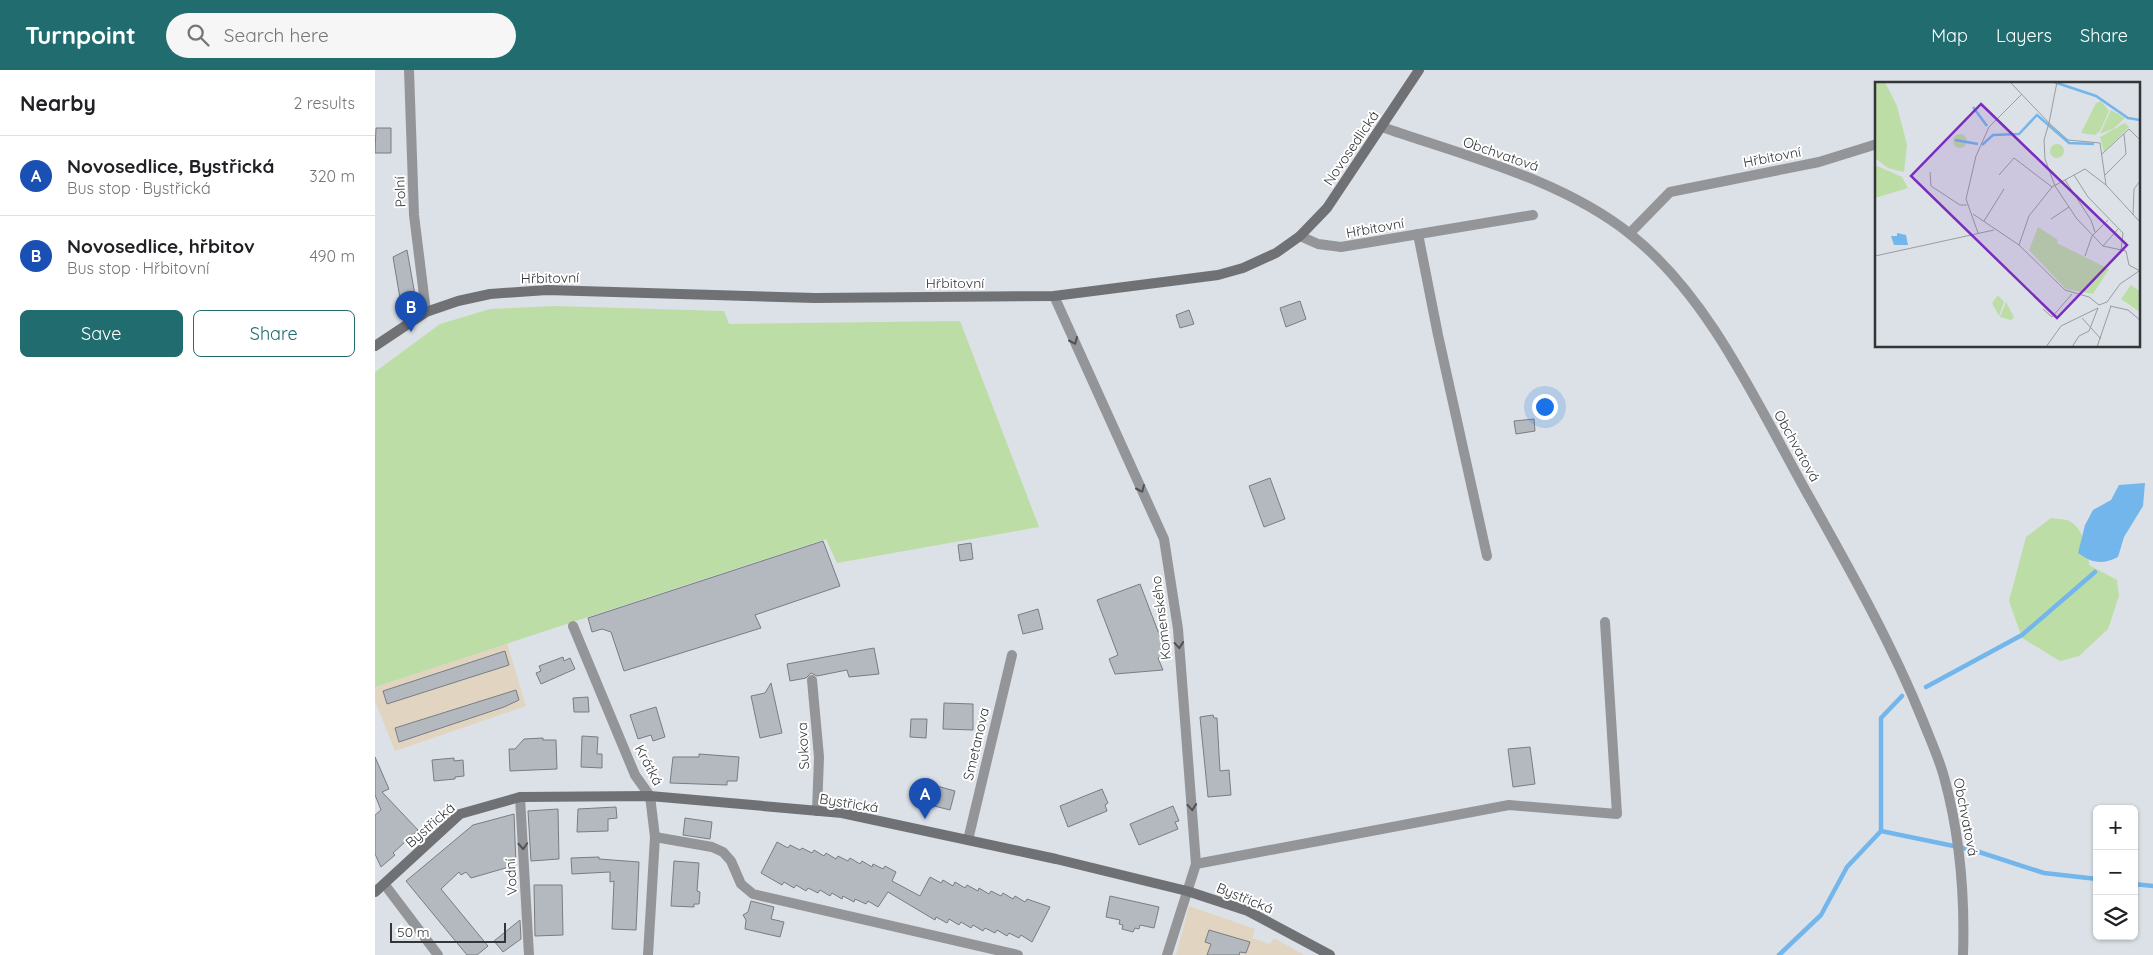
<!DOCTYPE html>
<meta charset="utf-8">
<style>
body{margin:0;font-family:Quicksand,sans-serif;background:#f6f6f6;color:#202124}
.controls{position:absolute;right:15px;bottom:15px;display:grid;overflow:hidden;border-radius:8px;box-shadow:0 1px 4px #0004}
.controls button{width:45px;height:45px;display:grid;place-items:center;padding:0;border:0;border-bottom:1px solid #e0e0e0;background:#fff;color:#202124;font:25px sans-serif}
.scale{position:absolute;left:15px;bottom:12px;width:116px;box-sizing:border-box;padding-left:5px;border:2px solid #333638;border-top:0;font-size:14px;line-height:18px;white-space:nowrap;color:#333638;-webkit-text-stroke:4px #fff;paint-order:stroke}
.you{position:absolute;left:1169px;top:336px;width:18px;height:18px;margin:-12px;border:4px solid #fff;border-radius:50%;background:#1a73e8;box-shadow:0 0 0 8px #1a73e833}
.badge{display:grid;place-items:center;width:32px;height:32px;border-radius:50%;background:#206c6f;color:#fff;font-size:16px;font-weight:700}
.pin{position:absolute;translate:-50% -41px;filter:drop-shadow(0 1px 2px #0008)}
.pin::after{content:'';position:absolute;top:26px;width:18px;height:15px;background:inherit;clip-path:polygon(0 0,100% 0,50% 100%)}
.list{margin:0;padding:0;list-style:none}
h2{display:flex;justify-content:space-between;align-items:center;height:65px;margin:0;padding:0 20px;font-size:21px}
h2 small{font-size:16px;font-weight:400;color:#757577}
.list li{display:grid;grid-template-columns:32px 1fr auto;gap:15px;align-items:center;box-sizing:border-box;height:80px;padding:0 20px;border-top:1px solid #e0e0e0}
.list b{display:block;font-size:19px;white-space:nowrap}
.list p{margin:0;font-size:16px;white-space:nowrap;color:#757577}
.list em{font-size:16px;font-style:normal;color:#757577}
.actions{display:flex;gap:10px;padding:15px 20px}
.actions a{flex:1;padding:11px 0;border:1px solid #206c6f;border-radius:8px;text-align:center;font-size:18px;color:#206c6f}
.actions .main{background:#206c6f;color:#fff}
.icon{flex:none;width:28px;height:28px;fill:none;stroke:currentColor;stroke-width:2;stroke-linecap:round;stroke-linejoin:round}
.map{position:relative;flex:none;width:1778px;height:885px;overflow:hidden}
header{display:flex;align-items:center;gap:30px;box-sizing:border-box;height:70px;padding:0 25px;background:#206c6f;color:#fff}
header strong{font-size:24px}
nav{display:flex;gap:28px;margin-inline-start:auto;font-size:18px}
.search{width:350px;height:45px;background:#f6f6f6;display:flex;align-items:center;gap:12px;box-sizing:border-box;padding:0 18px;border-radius:28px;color:#757577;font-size:19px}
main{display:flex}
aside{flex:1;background:#fff}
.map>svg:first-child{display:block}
.industrial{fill:#e1d5c1}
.green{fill:#bddda6}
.water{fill:#73b6ec}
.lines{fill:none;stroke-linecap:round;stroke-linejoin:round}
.stream{stroke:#73b6ec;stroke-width:4.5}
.building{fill:#b4b9bf;stroke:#787d82}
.street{stroke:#949598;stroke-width:10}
.secondary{stroke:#6f7175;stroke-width:10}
.oneway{stroke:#505255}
.labels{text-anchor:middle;stroke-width:4;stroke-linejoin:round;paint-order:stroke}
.street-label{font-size:14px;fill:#333638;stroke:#fff}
.inset-river{fill:none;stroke:#73b6ec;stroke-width:2.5}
.inset-road{fill:none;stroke:#989da0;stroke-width:1}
.view{fill:#7b2cbf;fill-opacity:0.15;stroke:#7b2cbf;stroke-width:2.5}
.inset-edge{fill:none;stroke:#333638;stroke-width:2.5}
</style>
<header>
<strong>Turnpoint</strong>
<div class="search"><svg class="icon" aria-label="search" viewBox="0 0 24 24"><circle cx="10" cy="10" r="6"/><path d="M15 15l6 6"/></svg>Search here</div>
<nav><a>Map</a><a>Layers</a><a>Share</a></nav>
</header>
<main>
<aside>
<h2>Nearby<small>2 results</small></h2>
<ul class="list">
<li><span class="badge" style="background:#1a4fb4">A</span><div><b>Novosedlice, Bystřická</b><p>Bus stop · Bystřická</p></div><em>320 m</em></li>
<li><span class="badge" style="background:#1a4fb4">B</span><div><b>Novosedlice, hřbitov</b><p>Bus stop · Hřbitovní</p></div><em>490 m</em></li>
</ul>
<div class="actions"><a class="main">Save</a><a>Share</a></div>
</aside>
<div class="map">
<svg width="1778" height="885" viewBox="0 0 1778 885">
<rect width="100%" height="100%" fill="#dbe1e6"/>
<g class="industrial">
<path d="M132,573L151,636L20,681L0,631V617Z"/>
<path d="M814,836L880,859L877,868L895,874L899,868L929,885H801Z"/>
</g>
<g class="green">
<path d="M179,236L349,241L354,254L585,251L664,457L462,493L451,469L0,617V302L65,254L115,239Z"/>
<path d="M1676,448C1681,449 1687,449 1692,450C1707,455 1714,481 1714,495L1742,510L1744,526L1733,559L1704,586L1685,591L1647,568L1634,531L1651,467Z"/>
</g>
<path class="water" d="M1770,413L1768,436L1749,467L1743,487C1727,495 1717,493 1703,483L1710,455L1718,440L1736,430L1744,415Z"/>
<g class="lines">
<g class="stream">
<path d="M1551,617L1647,565L1720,502"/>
<path d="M1506,761L1598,780L1669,803L1722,809"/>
<path d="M1759,814L1778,816"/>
<path d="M1404,885L1446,845L1472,797L1506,761V648L1527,626"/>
</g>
</g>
<g class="building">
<path d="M1,58H16V83H0Z"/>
<path d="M32,180L40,225L26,234L18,187Z"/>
<path d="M925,231L931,249L911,257L905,238Z"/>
<path d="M814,240L819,254L805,258L801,245Z"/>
<path d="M1159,349L1160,361L1141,364L1139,351Z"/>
<path d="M895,408L910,449L889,457L874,416Z"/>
<path d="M448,471L465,516L380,545L386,558L249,601L236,562L227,559L217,562L213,548Z"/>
<path d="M596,473L598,489L585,491L583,475Z"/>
<path d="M765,514L792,585L783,588L788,600L740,604L734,589L743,585L722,530Z"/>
<path d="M663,539L668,559L648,564L643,545Z"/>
<path d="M499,578L504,604L474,607L472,600L442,606L436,603L431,608L415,611L412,594Z"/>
<path d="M130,581L134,595L12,634L8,621Z"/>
<path d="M188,587L189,591L195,588L200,599L166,614L161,603L166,601L164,596Z"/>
<path d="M396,613L407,663L385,668L376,626L390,623Z"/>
<path d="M141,620L144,630L129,637L24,672L20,658Z"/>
<path d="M213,627L214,642H199L198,628Z"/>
<path d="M569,633L598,634V660L568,659Z"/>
<path d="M281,637L290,667L278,671L276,665L263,669L255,645Z"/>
<path d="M838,645L839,648H842L845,701L854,700L856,725L833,727L825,647Z"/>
<path d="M536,649H552L551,668L535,667Z"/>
<path d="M207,666L223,667L222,684H227V698L206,697Z"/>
<path d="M168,668V670H181L182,699L135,701L134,679H140L149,669Z"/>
<path d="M1155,677L1160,714L1138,717L1133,679Z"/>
<path d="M324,684L364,687L362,711H352V715L295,713L298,687H324Z"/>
<path d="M0,687L14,719L7,722L43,760L18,783L20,785L6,797L0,784V745L6,740L0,725Z"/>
<path d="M79,688V691L88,690L89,706L80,707V709L59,711L57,690Z"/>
<path d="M551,713L580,721L575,740L536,730L539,716L549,719Z"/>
<path d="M727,719L733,733L730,735L732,741L693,757L685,736Z"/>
<path d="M798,736L804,751L800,752L803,759L764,775L755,754Z"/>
<path d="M241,737L242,748L233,749V761L202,762L203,739Z"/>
<path d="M183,739L184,789L156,791L153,741Z"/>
<path d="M139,744L141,795L96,808L91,802L86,805L84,802L66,819L113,876L102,885H92L31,811L98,755Z"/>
<path d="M310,748L337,752L335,769L308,765Z"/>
<path d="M402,772L413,778L415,775L425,780L427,778L437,783L439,780L449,786L451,783L461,789L463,786L473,791L475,788L485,794L487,791L497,797L498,794L508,799L510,796L521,802L517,811L545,826L555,807L566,813L568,810L578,816L580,812L590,818L592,815L603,821L604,818L614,824L616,821L626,826L628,823L638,829L640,826L650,832L652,829L675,837L657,872L646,865L644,868L634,863L632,866L622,860L620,863L610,858L608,861L598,855L596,858L586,852L584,855L574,849L572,853L561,847L560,850L513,822L503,837L493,831L491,834L480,829L479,832L468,826L467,829L457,823L455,826L445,820L443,823L433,818L431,821L421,815L419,818L409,812L407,815L386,803Z"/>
<path d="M224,787V789L264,792L261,860L237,859L239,811L235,812V802L197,804L196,788Z"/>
<path d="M299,791L324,793L322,821L325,822L324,834H319V837L296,836Z"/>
<path d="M159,815H187L188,865L160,866Z"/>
<path d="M735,826L784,837L779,858L765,855L764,859L760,858L758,862L747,859L748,855L744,854L745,850L731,847Z"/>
<path d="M376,831L399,837L396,849L409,852L405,867L370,859L371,850L368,845L373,842Z"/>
<path d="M145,850L146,869L128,882L119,871Z"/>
<path d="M834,860L875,872L871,883L865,882L864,885H832L836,874L830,872Z"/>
</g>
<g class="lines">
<g class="street">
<path d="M34,0L39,145L51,242"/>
<path d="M1007,57C1090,86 1186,109 1255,164C1335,227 1383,336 1432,423C1474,498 1516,572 1548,651C1555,669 1564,688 1569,707C1585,765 1590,825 1588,885"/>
<path d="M1255,163L1295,122L1444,92L1502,74"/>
<path d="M1043,164L1063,265L1112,486"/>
<path d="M925,166L943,174L966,177L1158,145"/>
<path d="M679,226L789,469L803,559L821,794L792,885"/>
<path d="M198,556L260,705L275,726L280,767L273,885"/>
<path d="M437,610L444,687L442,741"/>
<path d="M145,727L154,885"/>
<path d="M280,767L337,777L348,782L356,791L366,814L378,824L643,885"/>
<path d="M593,770L637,585"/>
<path d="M821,794L1134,735L1242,744L1230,552"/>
<path d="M10,815L63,885"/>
</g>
<g class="secondary">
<path d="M0,276L51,242L83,231L115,224L172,220L440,228L679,226L843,205L868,198L901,183L925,166L952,138L1044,0"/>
<path d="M0,822L85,744L145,727L275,726L467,743L681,789L812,821L873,841L955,885"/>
</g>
</g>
<defs><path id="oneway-chevron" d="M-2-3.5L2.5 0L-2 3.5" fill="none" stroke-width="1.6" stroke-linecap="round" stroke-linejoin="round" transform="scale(1.25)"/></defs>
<g class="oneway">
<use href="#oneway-chevron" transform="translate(699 271) rotate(66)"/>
<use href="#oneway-chevron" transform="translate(766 419) rotate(66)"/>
<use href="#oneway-chevron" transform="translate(804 575) rotate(85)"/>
<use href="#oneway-chevron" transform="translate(817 737) rotate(85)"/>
<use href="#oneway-chevron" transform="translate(148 776) rotate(87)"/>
</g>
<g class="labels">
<g class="street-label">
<text transform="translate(976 78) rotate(-56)" y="5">Novosedlická</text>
<text transform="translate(1126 84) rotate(19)" y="5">Obchvatová</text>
<text transform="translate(1397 87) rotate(-11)" y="5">Hřbitovní</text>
<text transform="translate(25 122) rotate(-92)" y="5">Polní</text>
<text transform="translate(1000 158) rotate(-10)" y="5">Hřbitovní</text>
<text transform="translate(175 208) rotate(-1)" y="5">Hřbitovní</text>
<text x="580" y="218">Hřbitovní</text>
<text transform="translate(1422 376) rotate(61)" y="5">Obchvatová</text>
<text transform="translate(786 548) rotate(-97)" y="5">Komenského</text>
<text transform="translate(601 674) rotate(-77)" y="5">Smetanova</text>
<text transform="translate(428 676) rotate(-93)" y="5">Sukova</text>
<text transform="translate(274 695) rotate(62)" y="5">Krátká</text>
<text transform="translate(474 733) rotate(9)" y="5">Bystřická</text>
<text transform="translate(1591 747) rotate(79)" y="5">Obchvatová</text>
<text transform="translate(55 755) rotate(-41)" y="5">Bystřická</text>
<text transform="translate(136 807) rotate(-93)" y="5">Vodní</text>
<text transform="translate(870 828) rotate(22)" y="5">Bystřická</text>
</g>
</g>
<g transform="translate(1500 12)">
<rect width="265" height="265" fill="#dbe1e6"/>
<path d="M0,0H10L22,24L32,63L29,90L13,86L0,76ZM226,19L234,29L225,49L220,53L206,51L221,21ZM236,28L250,36L238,47L225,52ZM250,41L254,45L229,70L225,55ZM78 59a7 7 0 1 1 14 0a7 7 0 1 1-14 0ZM175 69a7 7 0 1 1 14 0a7 7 0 1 1-14 0ZM0,83L27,95L33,106L0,116ZM163,145L183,158L182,161L234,187L218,212L191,207L154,168ZM256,203L265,209V230L246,217ZM123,213L129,220L124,234L117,221ZM131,220L139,235L136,238L125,235Z" fill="#bddda6"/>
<path d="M22,151L31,153L33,163H19L16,154H22Z" fill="#73b6ec"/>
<path class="inset-river" d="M179,0L221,14L253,36L265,38M98,25L112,44M80,58L103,62M107,63L118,53L144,52L162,33L194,61L219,62"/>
<path class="inset-road" d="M135,0L174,41L169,58L170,77L180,104L202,137L228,164L251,169L254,183L265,189M182,0L174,41L193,58L225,61L231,103L265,140M227,72L254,47L265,58M55,90L56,104L85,123H92M124,93L139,76L177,105M199,93L213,115L248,151L246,168M230,93L251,72L249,52M190,98L216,138L220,150M98,132L144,163L190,208L214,215L224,223L232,220L245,202L264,189M258,133L259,107L265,99M176,137L194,125M109,139L129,107M103,151L91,117L101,74L114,45L147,12M144,163L154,134L177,105L210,87L231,103M228,164L243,147M0,174L119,148M210,174L217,154L233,138M235,224L253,228L265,238M168,227L177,235L197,212M207,236L226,257M171,265L186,244L223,226M197,265L204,254L214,249L223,226M222,265L236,224"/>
<path class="view" d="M106,22L252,163L182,236L36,94Z"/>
<rect width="265" height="265" class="inset-edge"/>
</g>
</svg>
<div class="controls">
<button>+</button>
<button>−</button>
<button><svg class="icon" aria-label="layers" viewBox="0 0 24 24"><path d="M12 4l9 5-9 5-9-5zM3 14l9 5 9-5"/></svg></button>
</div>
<div class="scale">50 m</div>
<div class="you"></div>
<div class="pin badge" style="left:550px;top:749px;background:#1a4fb4">A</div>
<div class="pin badge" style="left:36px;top:262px;background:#1a4fb4">B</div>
</div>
</main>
